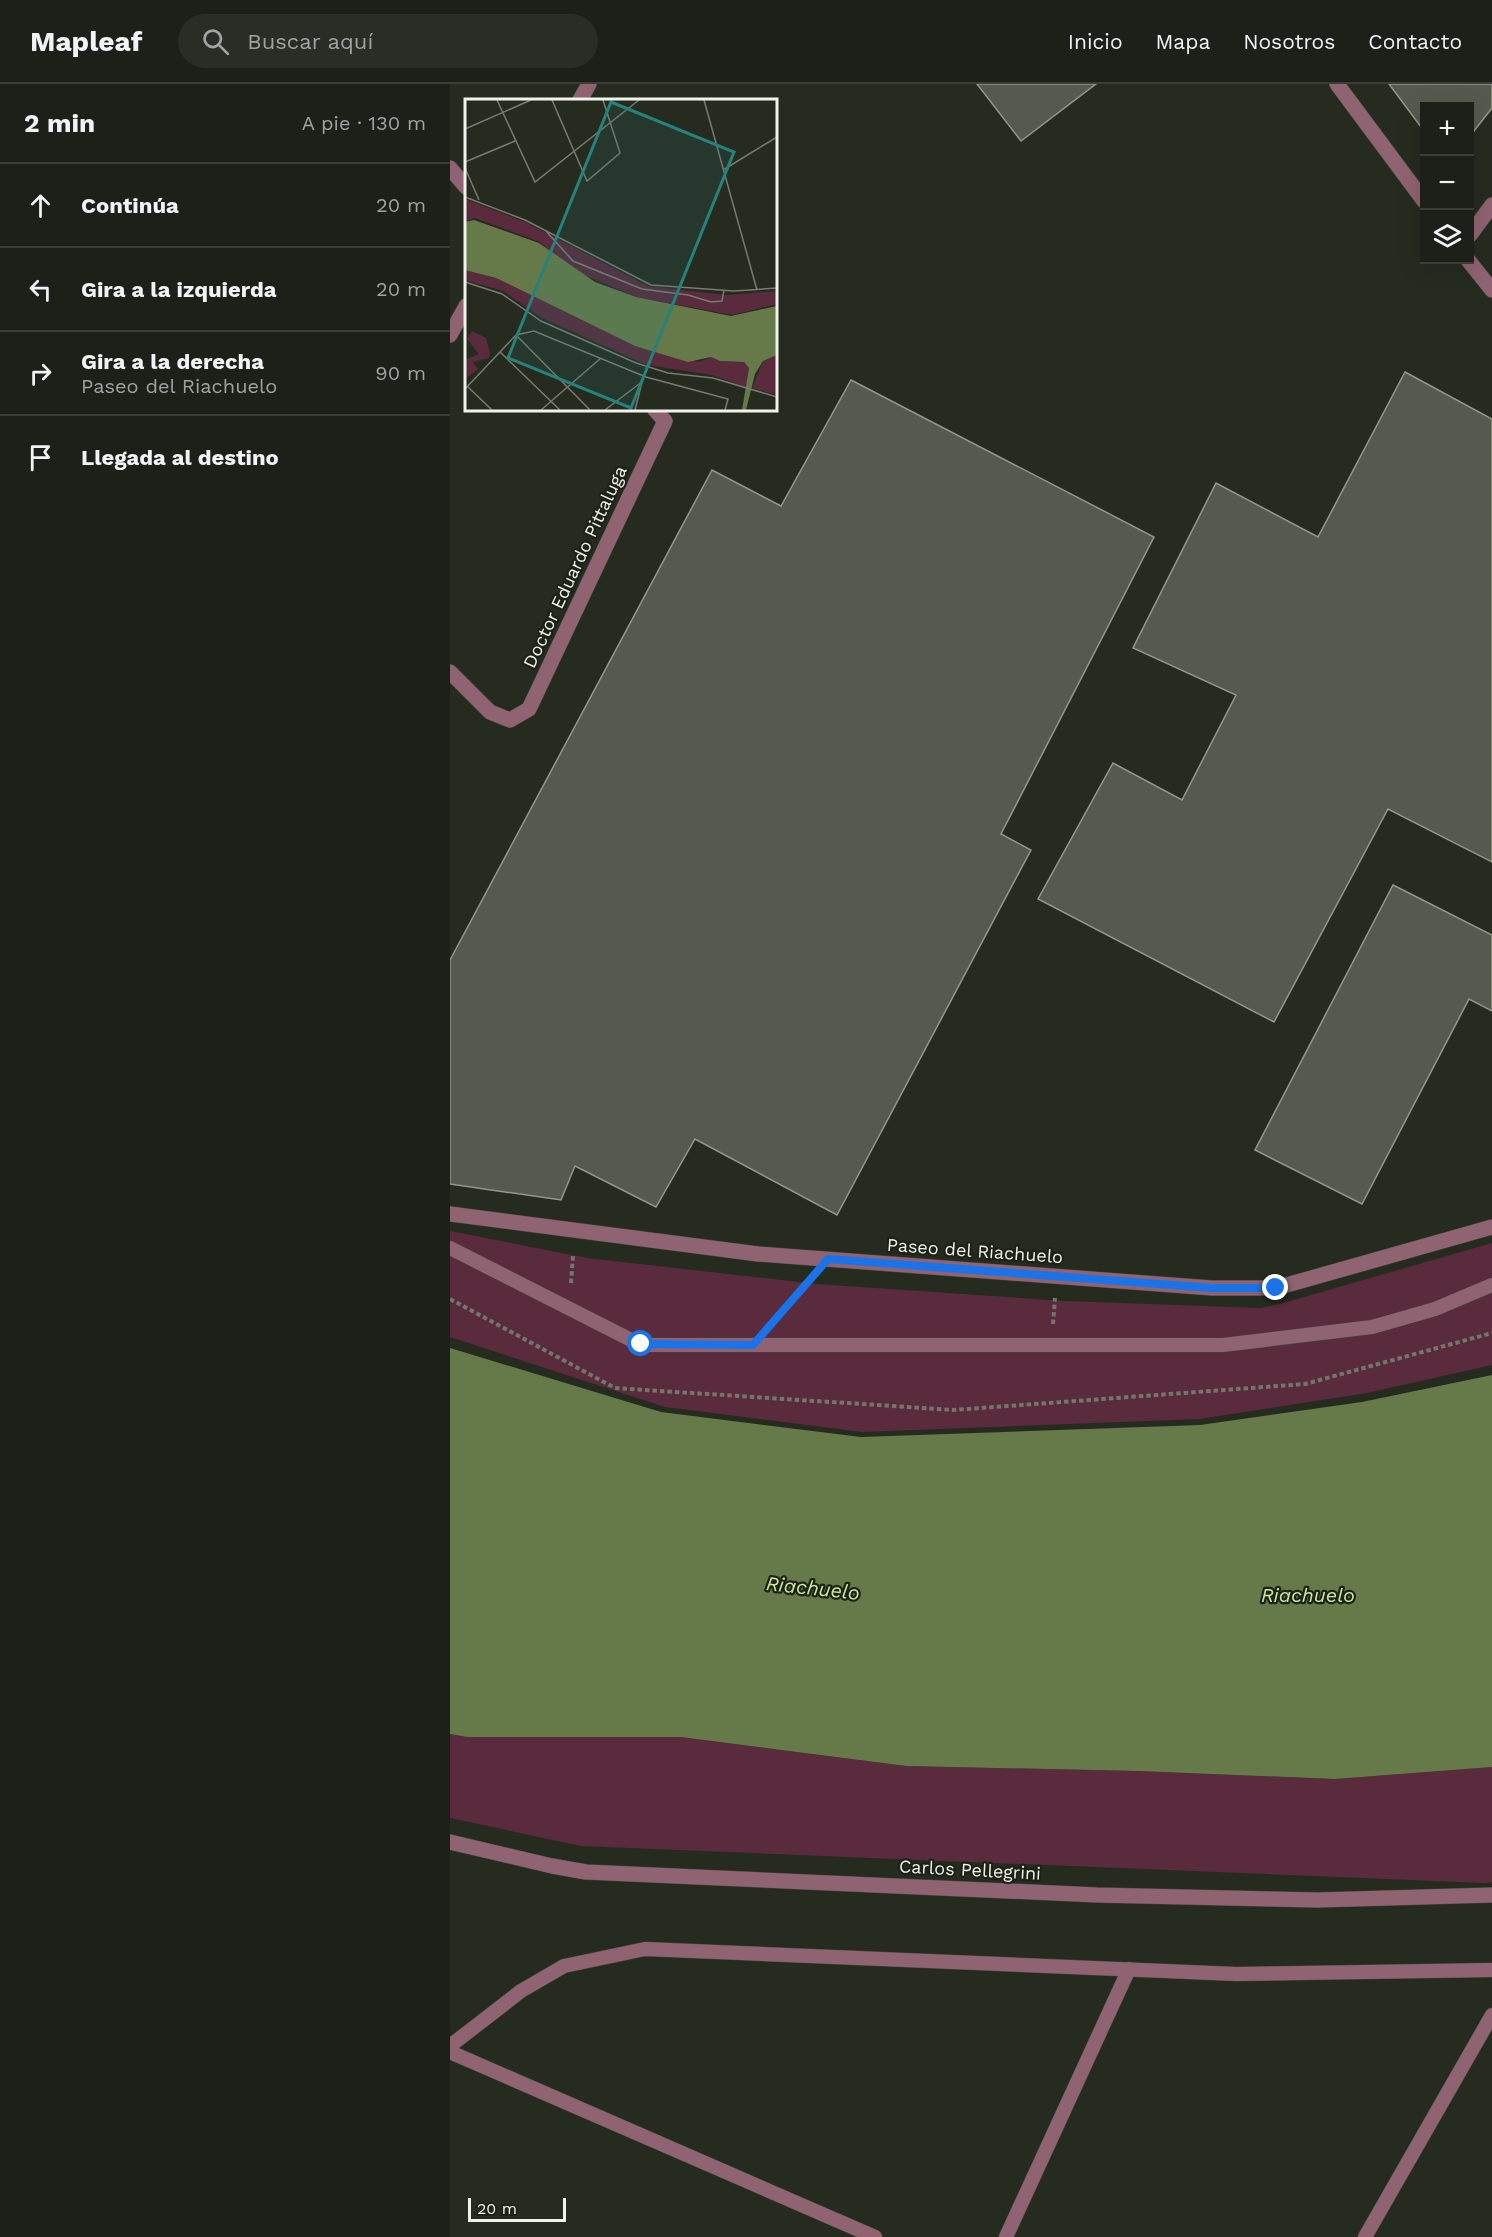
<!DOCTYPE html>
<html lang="es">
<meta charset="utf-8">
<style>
body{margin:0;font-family:"Work Sans",sans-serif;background:#292d25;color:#f1f3f6}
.controls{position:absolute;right:18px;top:18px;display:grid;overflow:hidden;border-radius:0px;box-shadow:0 6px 24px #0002}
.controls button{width:54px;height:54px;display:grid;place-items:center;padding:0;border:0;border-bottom:2px solid #3a3e37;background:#1c2018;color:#f1f3f6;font:30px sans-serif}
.scale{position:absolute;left:18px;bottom:15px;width:98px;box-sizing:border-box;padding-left:6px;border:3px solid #f0f3ec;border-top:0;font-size:16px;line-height:21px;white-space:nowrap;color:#f0f3ec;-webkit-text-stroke:4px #1d2217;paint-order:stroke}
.stop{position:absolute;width:18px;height:18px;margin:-14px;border:4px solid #1a73e8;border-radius:50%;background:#fff}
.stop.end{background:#1a73e8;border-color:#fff;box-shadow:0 2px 6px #0008}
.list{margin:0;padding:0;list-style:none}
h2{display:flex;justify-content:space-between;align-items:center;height:78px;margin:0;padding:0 24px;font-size:26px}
h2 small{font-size:20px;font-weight:400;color:#a0a3a2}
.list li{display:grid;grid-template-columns:39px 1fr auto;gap:18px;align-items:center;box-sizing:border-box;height:84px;padding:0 24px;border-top:2px solid #3a3e37}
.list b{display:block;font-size:22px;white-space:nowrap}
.list p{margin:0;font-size:20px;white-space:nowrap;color:#a0a3a2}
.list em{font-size:20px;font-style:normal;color:#a0a3a2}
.icon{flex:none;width:33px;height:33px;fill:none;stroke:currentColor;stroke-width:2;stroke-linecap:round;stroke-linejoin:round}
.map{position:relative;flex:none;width:1042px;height:2153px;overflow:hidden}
header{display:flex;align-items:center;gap:36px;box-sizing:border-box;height:84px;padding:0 30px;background:#1c2018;border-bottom:2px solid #3a3e37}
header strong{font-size:28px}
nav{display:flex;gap:33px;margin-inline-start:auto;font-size:21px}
.search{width:420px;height:54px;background:#292d25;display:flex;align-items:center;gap:15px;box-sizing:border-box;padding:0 21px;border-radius:33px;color:#a0a3a2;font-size:22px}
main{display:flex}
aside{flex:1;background:#1c2018}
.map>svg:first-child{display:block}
.green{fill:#592b3c}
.water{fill:#667949}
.building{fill:#555a4e;stroke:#92988b;stroke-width:1.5}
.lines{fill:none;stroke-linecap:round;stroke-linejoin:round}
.service-casing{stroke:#42473d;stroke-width:15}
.minor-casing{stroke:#42473d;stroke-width:16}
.tertiary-casing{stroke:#42473d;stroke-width:16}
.path{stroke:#72766c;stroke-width:4;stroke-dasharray:4.5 3;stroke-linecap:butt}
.service{stroke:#8f6371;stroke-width:14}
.minor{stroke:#8f6371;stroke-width:15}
.tertiary{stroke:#8f6371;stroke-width:15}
.route{stroke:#1a73e8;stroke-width:8}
.labels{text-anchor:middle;stroke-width:4.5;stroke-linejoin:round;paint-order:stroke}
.street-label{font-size:18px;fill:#f0f3ec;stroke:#1d2217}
.water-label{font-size:20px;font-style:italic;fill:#c8e89c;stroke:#1d2217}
.inset-road{fill:none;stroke:#777b72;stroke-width:1.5}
.view{fill:#26827b;fill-opacity:0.15;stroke:#26827b;stroke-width:3}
.inset-edge{fill:none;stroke:#f0f3ec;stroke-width:3}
</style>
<header>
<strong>Mapleaf</strong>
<div class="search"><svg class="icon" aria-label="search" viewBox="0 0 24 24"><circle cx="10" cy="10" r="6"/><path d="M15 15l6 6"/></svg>Buscar aquí</div>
<nav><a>Inicio</a><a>Mapa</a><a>Nosotros</a><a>Contacto</a></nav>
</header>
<main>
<aside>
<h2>2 min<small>A pie · 130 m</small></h2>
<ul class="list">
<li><svg class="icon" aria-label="ahead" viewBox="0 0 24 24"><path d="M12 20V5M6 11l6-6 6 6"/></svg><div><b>Continúa</b></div><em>20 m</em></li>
<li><svg class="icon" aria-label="left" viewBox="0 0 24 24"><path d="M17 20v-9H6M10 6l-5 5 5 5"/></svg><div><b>Gira a la izquierda</b></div><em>20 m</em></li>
<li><svg class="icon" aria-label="right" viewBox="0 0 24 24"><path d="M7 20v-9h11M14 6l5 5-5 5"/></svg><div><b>Gira a la derecha</b><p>Paseo del Riachuelo</p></div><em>90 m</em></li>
<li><svg class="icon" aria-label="arrive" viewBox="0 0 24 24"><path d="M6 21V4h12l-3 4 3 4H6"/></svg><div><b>Llegada al destino</b></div></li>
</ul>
</aside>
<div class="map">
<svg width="1042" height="2153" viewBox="0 0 1042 2153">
<rect width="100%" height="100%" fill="#262b20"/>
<g class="green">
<path d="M0,1147L137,1174L367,1200L615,1217L811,1224L830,1220L1042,1159V1281L917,1309L750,1335L412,1348L215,1323L0,1253Z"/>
<path d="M0,1650L17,1653H231L456,1682L688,1687L885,1695L1042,1683V1798L1034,1799L131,1762L0,1734Z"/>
</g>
<path class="water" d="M0,1264L211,1328L411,1353L750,1341L912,1318L1042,1291V1683L885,1695L688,1687L456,1682L231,1653H17L0,1650Z"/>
<g class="building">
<path d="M527,0H646L571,57Z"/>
<path d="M939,0H1042V24L1020,52V22H974V47Z"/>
<path d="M955,288L1042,335V778L938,725L824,938L588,815L663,679L732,716L786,611L683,564L766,399L868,453Z"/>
<path d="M401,296L704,453L551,750L581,766L387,1131L245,1055L206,1123L125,1082L111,1116L0,1100V876L262,386L331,422Z"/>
<path d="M943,801L1042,851V927L1019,915L912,1120L805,1066Z"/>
</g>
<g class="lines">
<g class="service-casing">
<g id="service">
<path d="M0,1164L191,1261H773L922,1243L985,1225L1042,1201"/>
<path d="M0,1962L71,1907L114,1882L195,1865L786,1890L1042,1886"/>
<path d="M0,1968L425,2153"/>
<path d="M556,2153L679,1885"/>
<path d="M915,2153L1042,1931"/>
</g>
</g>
<g class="minor-casing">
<g id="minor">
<path d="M887,0L974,117"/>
<path d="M130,16L139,0"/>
<path d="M0,84L16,103"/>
<path d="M1020,151L1042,121"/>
<path d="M1018,176L1042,206"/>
<path d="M0,251L16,222"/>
<path d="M0,588L40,628L60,636L79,625L215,337L205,326"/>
<path d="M0,1130L308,1170L762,1204H826L1042,1143"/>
</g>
</g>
<g class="tertiary-casing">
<path id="tertiary" d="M0,1758L102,1782L136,1788L647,1811L868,1816L1042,1811"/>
</g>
<g class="path">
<path d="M121,1199L123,1171"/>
<path d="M0,1215L165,1304L504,1326L855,1300L1042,1249"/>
<path d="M323,1238L357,1198"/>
<path d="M603,1240L605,1214"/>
</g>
<use href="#service" class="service"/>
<use href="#minor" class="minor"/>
<use href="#tertiary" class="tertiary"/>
</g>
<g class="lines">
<path class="route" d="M191,1260L303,1261L378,1175L762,1204H826"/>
</g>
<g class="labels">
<g class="street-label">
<text transform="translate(125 483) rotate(-65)" y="6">Doctor Eduardo Pittaluga</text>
<text transform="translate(525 1167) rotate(4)" y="6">Paseo del Riachuelo</text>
<text transform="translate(520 1786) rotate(3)" y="6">Carlos Pellegrini</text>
</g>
<g class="water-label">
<text transform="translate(363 1504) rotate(6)" y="7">Riachuelo</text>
<text x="858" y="1518">Riachuelo</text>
</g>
</g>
<g transform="translate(15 15)">
<rect width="312" height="312" fill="#262b20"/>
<path d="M0,100L60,123L183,187L261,196L312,192V205L267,216L171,198L108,171L75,143L10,119L0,122ZM0,171L31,179L170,247L234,263L246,258L255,262L278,263L284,268L281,288L247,276L182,266L77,219L38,192L0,181ZM7,232L21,239L25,254L24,259L8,263L13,270L0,280V261L14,255L2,240ZM312,256V296L287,289L298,262Z" fill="#592b3c"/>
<path d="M9,121L74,144L130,183L171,198L266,217L312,207V256L298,262L290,275L281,311H277L284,269L279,263L255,262L246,258L223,263L170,247L31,179L0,171V123Z" fill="#667949"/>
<path class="inset-road" d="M32,1L70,83L174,1M87,1L122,82L155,54L138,1M239,1L292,191M0,30L66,1M0,63L50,42M0,69L14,101M258,71L312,38M0,98L60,121L186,186L269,192L312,189M80,131L108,162L177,190L223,196L246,203L257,202L259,191M0,183L37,195L76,222L171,264L203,274L248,279L312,298M51,236L125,311M35,253L95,311M3,288L27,311M0,290L51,236L69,232L181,278L263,300L260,311M76,311L136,259M140,311L178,282M170,311L177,283"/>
<path class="view" d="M146,3L269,53L166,309L43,259Z"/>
<rect width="312" height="312" class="inset-edge"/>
</g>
</svg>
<div class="controls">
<button>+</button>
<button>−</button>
<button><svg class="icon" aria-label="layers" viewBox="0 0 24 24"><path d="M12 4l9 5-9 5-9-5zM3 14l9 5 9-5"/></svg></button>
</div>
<div class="scale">20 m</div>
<div class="stop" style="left:191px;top:1260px"></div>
<div class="stop end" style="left:826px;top:1204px"></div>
</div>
</main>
